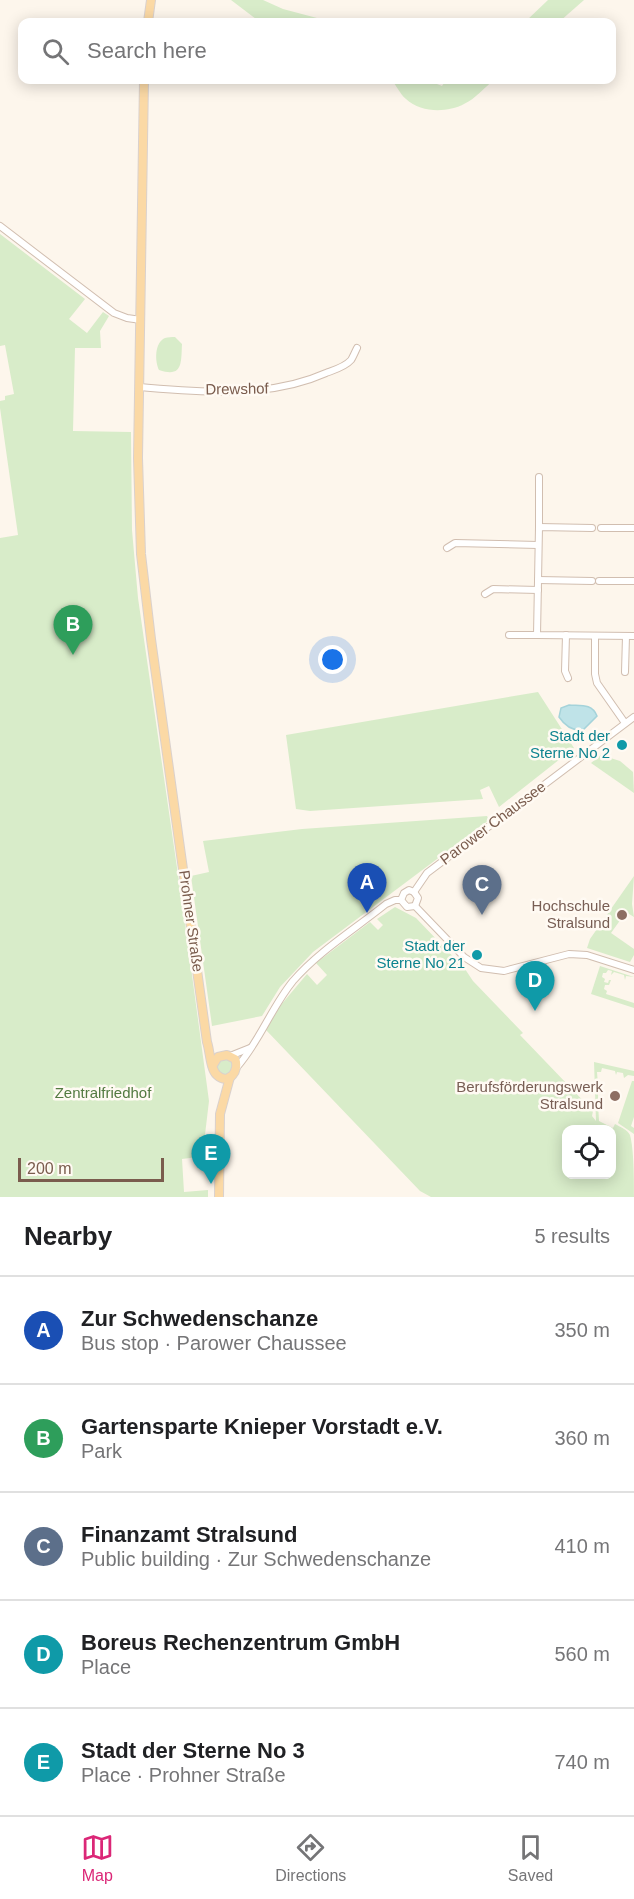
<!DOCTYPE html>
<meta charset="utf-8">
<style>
body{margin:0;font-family:Arial,sans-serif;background:#f2f2f2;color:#202124}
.controls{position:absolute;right:18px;bottom:18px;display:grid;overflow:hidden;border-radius:12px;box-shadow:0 3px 15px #0003}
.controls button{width:54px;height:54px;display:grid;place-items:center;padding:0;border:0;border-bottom:2px solid #e0e0e0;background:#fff;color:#202124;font:30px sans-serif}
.scale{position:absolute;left:18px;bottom:15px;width:146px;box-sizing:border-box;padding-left:6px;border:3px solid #7a5c4d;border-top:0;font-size:16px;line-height:21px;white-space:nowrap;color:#7a5c4d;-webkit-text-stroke:4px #fffaf3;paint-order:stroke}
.you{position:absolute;left:333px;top:660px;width:21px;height:21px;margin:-15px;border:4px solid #fff;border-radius:50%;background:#1a73e8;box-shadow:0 0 0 9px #1a73e833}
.badge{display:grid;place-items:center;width:39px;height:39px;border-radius:50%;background:#db2777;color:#fff;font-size:20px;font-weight:700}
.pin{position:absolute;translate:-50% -50px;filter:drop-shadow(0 2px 3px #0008)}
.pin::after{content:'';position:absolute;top:32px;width:21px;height:18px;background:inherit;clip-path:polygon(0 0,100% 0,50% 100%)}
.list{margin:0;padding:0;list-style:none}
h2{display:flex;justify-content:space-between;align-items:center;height:78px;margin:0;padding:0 24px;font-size:26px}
h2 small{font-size:20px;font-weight:400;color:#757577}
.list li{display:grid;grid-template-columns:39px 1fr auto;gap:18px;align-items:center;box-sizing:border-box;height:108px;padding:0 24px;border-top:2px solid #e0e0e0}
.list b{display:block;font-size:22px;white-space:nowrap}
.list p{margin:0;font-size:20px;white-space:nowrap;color:#757577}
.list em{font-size:20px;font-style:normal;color:#757577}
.icon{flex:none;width:33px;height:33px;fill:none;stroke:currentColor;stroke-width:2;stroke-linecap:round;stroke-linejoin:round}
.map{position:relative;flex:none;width:634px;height:1197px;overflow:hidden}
.search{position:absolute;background:#fff;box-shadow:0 3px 15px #0003;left:18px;right:18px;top:18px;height:66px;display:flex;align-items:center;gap:15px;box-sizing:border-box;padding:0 21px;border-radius:12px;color:#757577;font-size:22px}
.sheet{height:618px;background:#fff}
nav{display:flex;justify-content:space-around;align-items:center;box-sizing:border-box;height:84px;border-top:2px solid #e0e0e0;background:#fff;font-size:16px;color:#757577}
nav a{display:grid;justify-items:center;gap:3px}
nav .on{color:#db2777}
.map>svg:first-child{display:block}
.green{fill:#d8ecc9;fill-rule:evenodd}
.water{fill:#bfe3e8;stroke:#a5d3da;stroke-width:1.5}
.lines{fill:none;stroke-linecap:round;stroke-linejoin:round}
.minor-casing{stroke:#d1beb0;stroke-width:8}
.major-casing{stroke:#dad1cd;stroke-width:10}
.minor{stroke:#fff;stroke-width:6}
.major{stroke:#fbd9a5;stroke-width:8}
.culture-dot{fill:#0f9aa8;stroke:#fffaf3;stroke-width:2}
.education-dot{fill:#8d6e63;stroke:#fffaf3;stroke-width:2}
.labels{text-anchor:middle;stroke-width:5;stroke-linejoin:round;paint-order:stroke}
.street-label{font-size:15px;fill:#7a5c4d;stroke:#fffaf3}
.culture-label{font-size:15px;fill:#0d838f;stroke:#fffaf3;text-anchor:end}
.education-label{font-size:15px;fill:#785e54;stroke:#fffaf3;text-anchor:end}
.park-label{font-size:15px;fill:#537a41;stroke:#fffaf3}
</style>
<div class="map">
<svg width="634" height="1197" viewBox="0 0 634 1197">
<rect width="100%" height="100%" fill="#fdf6ec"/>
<g class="green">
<path d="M231,0H263L283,9L332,22H260Z"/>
<path d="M548,0H584L559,22H525Z"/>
<path d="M392,80H427L442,86L446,80H494C485,87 475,99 464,104C447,113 421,113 406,99C400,94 396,85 392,80Z"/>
<path d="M0,234L85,299L69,319L87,333L103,312L109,316L100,331L101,348H75L73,431L131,432L132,530L138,598L185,923L209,1101L204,1143L206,1156L182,1159L184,1192L208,1190V1197H0V538L18,535L0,408V401L5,400V396L14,394L5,345L0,346Z"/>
<path d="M175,337L182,344C181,363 183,378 159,370C155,362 154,343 165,338C168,337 172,337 175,337Z"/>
<path d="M538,692L574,748L499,807L489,786L480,790L483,799L310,811L296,809L286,735Z"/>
<path d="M601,755L620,761L633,772L634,793L591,763Z"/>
<path d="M487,816L489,820L313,952L280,987L262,1016L212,1026L191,876L209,872L203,841L302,829Z"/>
<path d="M634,876L632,904L634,917L626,912L611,933L634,949V955L630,962L587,948L590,939Z"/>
<path d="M395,907L416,918L465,969L473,981L523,1033L520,1035L593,1111L592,1116L596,1121L594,1062L634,1071V1076L628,1075L624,1078L623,1073L617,1072L616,1075L615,1071L602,1068L601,1072H597L598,1085L601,1086V1089L598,1090V1100L601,1101L598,1103L599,1121L613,1128L615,1124C620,1127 627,1129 630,1135C634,1150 634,1180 634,1197H431L420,1191L266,1030L280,1006L307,974L317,985L327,975L316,963L370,922L378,930L383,925L377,919ZM566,1130H612V1174H566Z"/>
<path d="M600,966L634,977L626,976L625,980L624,975L614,972L611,975L612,971L608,970L606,973H603L602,977L605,979L604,982L608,983L609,980H611L609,985H605L604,989L607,991L606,994L634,1003V1008L591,994Z"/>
<path d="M219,1059H231L235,1067L227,1076L218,1073L216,1065Z"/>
<path d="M632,1081H634V1117L631,1126L634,1128V1134L618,1123Z"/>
</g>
<path class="water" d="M569,705C580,706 592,703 597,716L583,730C573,731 565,726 559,717L561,708Z"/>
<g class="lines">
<g class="minor-casing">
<g id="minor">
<path d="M0,226L114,313L127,318L141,320"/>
<path d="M139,387C201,392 268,399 326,373C334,370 345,367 351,360C353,357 355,352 357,348"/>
<path d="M539,527V477"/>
<path d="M592,528L539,527L537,635L634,636"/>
<path d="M601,528H634"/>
<path d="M447,548L455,543L538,545"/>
<path d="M538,580L592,581"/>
<path d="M599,581H634"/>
<path d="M485,594L493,589L538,590"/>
<path d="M509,635H537"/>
<path d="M566,635L565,671L568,678"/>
<path d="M595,637V674L597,683L625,723"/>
<path d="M625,672L626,636"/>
<path d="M414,892L427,873L634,717"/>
<path d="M414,892L418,898L415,906"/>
<path d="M401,900L404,893L409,890L414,892"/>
<path d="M401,900L407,907L415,906"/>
<path d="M415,906L464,957L481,968L504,971L569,954L587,955L634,970"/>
<path d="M230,1056L250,1048"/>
<path d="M237,1067C260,1041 271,1008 293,981C319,951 355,929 386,904L395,900H401"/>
</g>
</g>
<g class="major-casing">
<g id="major">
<path d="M148,22L151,0"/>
<path d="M144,80L138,458L141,554L151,639L207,1042C210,1050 210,1069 217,1075C229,1086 240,1070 235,1059L227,1055L218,1057L213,1065"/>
<path d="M219,1197L220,1114L230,1077"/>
</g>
</g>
<use href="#minor" class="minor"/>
<use href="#major" class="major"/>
</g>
<g class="culture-dot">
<circle cx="622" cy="745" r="6"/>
<circle cx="477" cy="955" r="6"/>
</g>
<g class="education-dot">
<circle cx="622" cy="915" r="6"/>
<circle cx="615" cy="1096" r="6"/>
</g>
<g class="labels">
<g class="street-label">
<text transform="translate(237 389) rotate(-1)" y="5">Drewshof</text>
<text transform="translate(493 823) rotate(-37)" y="5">Parower Chaussee</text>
<text transform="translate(191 921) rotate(82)" y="5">Prohner Straße</text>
</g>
<g class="culture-label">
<text x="610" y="741">Stadt der<tspan x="610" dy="17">Sterne No 2</tspan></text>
<text x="465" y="951">Stadt der<tspan x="465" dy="17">Sterne No 21</tspan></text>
</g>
<g class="education-label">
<text x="610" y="911">Hochschule<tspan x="610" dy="17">Stralsund</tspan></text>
<text x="603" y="1092">Berufsförderungswerk<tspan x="603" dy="17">Stralsund</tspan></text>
</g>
<g class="park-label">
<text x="103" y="1098">Zentralfriedhof</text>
</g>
</g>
</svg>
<div class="controls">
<button><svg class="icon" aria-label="locate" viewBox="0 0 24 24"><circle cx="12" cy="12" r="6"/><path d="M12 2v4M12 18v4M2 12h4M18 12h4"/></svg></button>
</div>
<div class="scale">200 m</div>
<div class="you"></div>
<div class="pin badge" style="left:367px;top:913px;background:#1a4fb4">A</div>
<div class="pin badge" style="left:73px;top:655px;background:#2e9e5b">B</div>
<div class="pin badge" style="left:482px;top:915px;background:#5c6f8a">C</div>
<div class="pin badge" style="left:535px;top:1011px;background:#0f9aa8">D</div>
<div class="pin badge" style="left:211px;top:1184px;background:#0f9aa8">E</div>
<div class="search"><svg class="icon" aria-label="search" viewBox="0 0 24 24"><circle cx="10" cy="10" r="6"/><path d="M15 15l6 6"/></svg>Search here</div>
</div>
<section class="sheet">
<h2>Nearby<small>5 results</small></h2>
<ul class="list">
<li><span class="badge" style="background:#1a4fb4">A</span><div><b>Zur Schwedenschanze</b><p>Bus stop · Parower Chaussee</p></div><em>350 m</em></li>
<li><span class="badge" style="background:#2e9e5b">B</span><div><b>Gartensparte Knieper Vorstadt e.V.</b><p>Park</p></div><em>360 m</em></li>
<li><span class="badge" style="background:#5c6f8a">C</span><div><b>Finanzamt Stralsund</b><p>Public building · Zur Schwedenschanze</p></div><em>410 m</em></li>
<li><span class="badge" style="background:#0f9aa8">D</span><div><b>Boreus Rechenzentrum GmbH</b><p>Place</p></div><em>560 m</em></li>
<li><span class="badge" style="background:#0f9aa8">E</span><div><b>Stadt der Sterne No 3</b><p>Place · Prohner Straße</p></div><em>740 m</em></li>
</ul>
</section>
<nav>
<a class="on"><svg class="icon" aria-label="map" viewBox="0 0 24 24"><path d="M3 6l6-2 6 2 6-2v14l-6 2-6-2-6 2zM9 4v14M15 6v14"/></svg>Map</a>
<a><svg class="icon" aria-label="directions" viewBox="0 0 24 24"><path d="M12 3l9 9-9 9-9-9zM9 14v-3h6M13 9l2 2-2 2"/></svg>Directions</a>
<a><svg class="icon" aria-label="saved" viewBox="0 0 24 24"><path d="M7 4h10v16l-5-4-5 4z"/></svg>Saved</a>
</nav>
